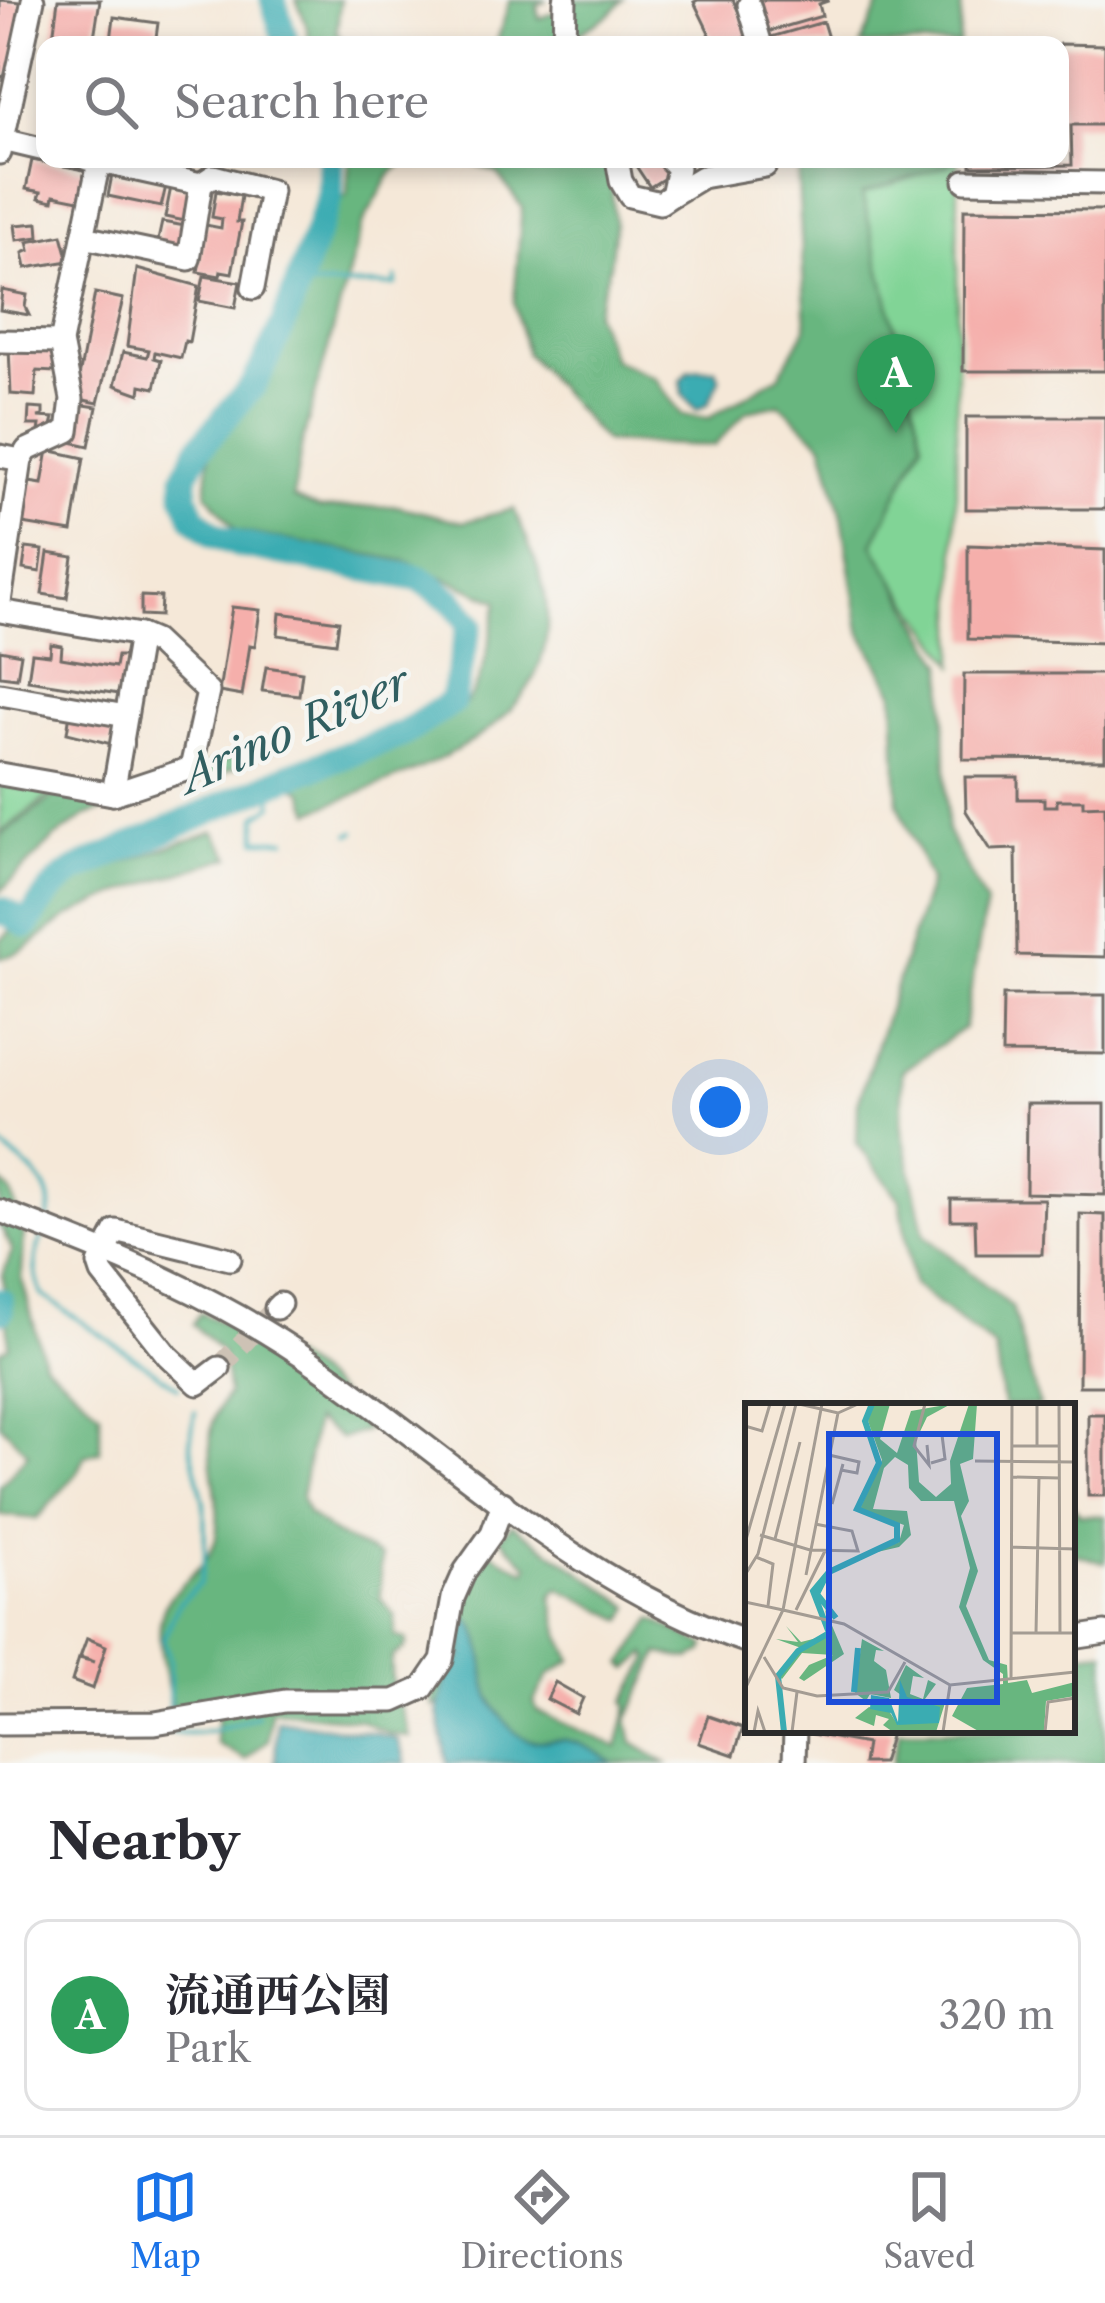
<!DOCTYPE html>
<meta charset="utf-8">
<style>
body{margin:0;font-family:"Libre Caslon Text","Noto Serif JP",serif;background:#f2f2f3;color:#2b2b33}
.you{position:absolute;left:720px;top:1107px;width:42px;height:42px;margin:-30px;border:9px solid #fff;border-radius:50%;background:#1a73e8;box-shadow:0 0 0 18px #1a73e833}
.badge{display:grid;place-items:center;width:78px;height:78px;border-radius:50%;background:#1a73e8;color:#fff;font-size:39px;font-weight:700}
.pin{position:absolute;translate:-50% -99px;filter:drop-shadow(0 3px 6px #0008)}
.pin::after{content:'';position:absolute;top:63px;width:42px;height:36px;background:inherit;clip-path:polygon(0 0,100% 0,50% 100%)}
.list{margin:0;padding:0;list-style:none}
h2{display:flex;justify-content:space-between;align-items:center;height:156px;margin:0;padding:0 48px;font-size:51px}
h2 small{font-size:39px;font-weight:400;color:#7c7c81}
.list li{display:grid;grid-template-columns:78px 1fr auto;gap:36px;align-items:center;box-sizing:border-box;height:192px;margin:0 24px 24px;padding:0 24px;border:3px solid #e1e1e2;border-radius:24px}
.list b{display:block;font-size:45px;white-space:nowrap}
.list p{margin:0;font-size:39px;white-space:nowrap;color:#7c7c81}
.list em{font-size:39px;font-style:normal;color:#7c7c81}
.icon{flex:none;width:66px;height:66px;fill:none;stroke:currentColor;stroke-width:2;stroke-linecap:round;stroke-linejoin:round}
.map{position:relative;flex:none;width:1105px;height:1763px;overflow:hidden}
.search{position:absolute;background:#fff;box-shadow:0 6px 18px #0003;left:36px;right:36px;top:36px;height:132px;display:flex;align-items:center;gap:30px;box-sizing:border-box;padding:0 42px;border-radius:24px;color:#7c7c81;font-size:45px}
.sheet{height:372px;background:#fff}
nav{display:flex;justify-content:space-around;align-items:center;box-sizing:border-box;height:168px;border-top:3px solid #e1e1e2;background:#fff;font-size:33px;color:#7c7c81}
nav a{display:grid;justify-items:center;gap:6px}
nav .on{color:#1a73e8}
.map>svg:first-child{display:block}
.green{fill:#81d496;stroke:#568060;stroke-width:3}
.forest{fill:#68b67f;stroke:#4a7055;stroke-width:3}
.water{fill:#3aacb2;stroke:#326c6e;stroke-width:3}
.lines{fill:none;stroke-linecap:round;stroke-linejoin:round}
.stream{stroke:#3aacb2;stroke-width:4.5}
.river{stroke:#3aacb2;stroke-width:27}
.building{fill:#f5afab}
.minor-tunnel{stroke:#cdc2b5;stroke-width:21;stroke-dasharray:21 10;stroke-linecap:butt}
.minor-casing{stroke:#726d68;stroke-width:27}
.minor{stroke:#fff;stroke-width:21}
.labels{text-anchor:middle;stroke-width:9;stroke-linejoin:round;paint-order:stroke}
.water-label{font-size:45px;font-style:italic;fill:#315f61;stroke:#f6f6f2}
.inset-river{fill:none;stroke:#3aacb2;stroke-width:6}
.inset-road{fill:none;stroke:#a49c93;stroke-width:3}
.view{fill:#1d4ed8;fill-opacity:0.15;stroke:#1d4ed8;stroke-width:6}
.inset-edge{fill:none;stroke:#2b2b2b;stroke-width:6}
</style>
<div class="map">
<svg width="1105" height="1763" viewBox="0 0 1105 1763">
<rect width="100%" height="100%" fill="#f6f6f2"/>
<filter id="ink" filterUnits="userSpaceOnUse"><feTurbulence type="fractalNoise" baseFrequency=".00833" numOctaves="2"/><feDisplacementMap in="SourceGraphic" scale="24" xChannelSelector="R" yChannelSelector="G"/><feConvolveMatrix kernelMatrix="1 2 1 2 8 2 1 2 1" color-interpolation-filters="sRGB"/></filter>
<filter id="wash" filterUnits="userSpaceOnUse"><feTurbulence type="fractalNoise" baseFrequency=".004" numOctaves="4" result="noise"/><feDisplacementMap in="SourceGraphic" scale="48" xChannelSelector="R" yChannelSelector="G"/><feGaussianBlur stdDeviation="2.7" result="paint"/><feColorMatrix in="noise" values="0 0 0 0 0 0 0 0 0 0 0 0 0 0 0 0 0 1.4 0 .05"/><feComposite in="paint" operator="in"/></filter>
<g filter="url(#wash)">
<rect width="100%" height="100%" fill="#f5e8d8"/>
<g class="green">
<path d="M824,159H958L955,664L854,523Z"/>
<path d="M0,784L53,793L0,833Z"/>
</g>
<g class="forest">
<path d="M296,0H340L337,32L346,45H309L308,28Z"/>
<path d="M510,0H547L537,5L539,19L578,0H623L609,15L576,35L574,45H496Z"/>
<path d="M882,0H962L959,45H861Z"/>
<path d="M349,159H408L390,175L362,225L302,443L293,498L320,509L397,506L463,522L514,509C527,541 546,578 547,614C553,738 401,774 311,812L303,791L290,785C323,771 443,730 462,708C486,682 490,634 498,601L405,561L236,531L206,492L210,453L295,326L336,201L347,195Z"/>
<path d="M461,159H611L609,162L615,224L610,265L595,313L613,359L655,378L682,415L709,418L779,376L806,328L798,178L806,159H951V164L862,194L923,441L873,544L944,664L947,831L986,904L964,1028L902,1071V1130L925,1235L1012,1307L1039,1406H1003L995,1348L913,1285L900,1200L857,1143L858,1103L930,881L898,803L894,692L860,630L842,517L823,444L780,404L747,411L714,446L605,442L526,353L514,303L522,207L497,173Z"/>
<path d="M267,744L272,750L221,774L86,816L56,837L0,892V836L62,791L115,798Z"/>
<path d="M214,831L231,857C177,874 122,889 71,916C44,930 32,953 0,958V940L65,883Z"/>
<path d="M0,1180L11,1193L24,1235L22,1279L44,1362L100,1412V1451L85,1456L78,1472L37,1519L0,1515V1486L28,1453L0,1424V1352L9,1346L3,1275L12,1250L0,1225Z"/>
<path d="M200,1313C262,1339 331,1370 366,1430L341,1439L315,1420L301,1497L308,1514L334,1534L381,1557L380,1597L395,1616V1636L407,1640L404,1649L392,1657C386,1692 404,1703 410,1737L390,1734L359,1720L271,1710L268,1740L245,1759L216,1743L218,1708L172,1706C166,1674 148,1624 171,1596C185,1579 212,1561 216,1537C225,1485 191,1438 228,1394L222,1353L193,1324Z"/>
<path d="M1072,1505L1080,1515L1105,1516V1563L1072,1553Z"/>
<path d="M512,1524L631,1607L624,1620L559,1588L552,1596L561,1636L572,1660L549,1675L534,1702L537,1711L618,1747L628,1706L625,1702L650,1658L647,1653L629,1669L623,1664L653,1619L706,1646L703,1653L690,1659L659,1654L628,1719L633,1743L666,1763H601L524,1752L463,1670L440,1704L433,1706C428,1652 460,1596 486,1550L526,1571L529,1566L500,1538Z"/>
<path d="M1105,1651V1763H892L900,1730H1072V1654Z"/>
</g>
<g class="water">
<path d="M700,369H716L720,379L708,404L697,410L683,395L681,380L689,371Z"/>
<path d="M466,1617C487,1631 482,1673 489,1695C493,1707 502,1718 510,1727C533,1752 546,1735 571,1741C586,1745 601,1754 613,1763H447L438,1712L446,1681L462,1658Z"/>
<path d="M277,1720L375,1733L398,1740L406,1763H275Z"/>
</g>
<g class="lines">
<g class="stream">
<path d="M298,286L396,285V278"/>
<path d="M270,785L273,805L257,816V840H286"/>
<path d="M350,834L355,832"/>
<path d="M0,1145C23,1164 59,1185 48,1219"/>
<path d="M42,1236C33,1259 33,1271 42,1295L178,1387"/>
<path d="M169,1713L170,1659L163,1639L179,1603L200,1583L205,1555L204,1503L190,1443L195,1412"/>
<path d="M170,1725L171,1732C202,1737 228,1726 257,1716"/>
</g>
<g class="river">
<path d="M273,0L287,45"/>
<path d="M0,912L3,910L27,925C41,901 52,885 76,870L286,777L403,734L452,702L470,624L452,601L421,579L239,545L214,535L194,517L185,495V476L199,448L254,384L283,325L330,195L331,159"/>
<path d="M0,1301V1311"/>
</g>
</g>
<g id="blocks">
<g class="building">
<path d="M0,0L21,2L20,8L25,10L12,71L0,78Z"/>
<path d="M58,0H100L94,37L111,40L114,17L158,23L155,45H52Z"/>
<path d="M698,0H733L750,35L729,45H715L694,2Z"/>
<path d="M757,0H828V1L819,4L822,16L763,33Z"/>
<path d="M823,22L830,45H766L764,39Z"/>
<path d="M1060,44L1105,45V125H1071L1072,165L971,166V159H1060Z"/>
<path d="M639,159H661L671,174L650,187L634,163Z"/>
<path d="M32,160L85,170L79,200L54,195L53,201L39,198L41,192L26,189Z"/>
<path d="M112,175L166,186L161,207L108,196Z"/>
<path d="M171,187L190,190L185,221L165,217Z"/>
<path d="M216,191L241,196L237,222H242L232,273L221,271L220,276L198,272L206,225L221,228L222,219L212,217Z"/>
<path d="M964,209L1105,210V371H963Z"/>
<path d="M162,222L185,226L180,249L157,245Z"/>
<path d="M38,223L39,237L17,240L15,225Z"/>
<path d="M62,235L69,261L26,268L23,253L30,250L28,242Z"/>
<path d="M137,269L199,286L189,342L185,341L181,358L155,352L154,358L161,360L155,388L141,385L140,394L115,385L123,352L147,357L149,350L127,346Z"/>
<path d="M204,276L240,282L235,308L199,301Z"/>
<path d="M2,290L27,295L25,307L29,315L0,310Z"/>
<path d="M95,293L123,299L98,403L75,398Z"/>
<path d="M9,348L56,352L55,372L37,371L35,396L11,394Z"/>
<path d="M78,404L97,407L89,446L71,442Z"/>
<path d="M29,408L43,409V416L38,417L54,418L50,433L39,432L40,425H28Z"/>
<rect x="966" y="417" width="139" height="92"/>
<path d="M48,450L84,458L72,532L23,524L29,482L42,484Z"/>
<path d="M968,545L1105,550V643L968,639Z"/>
<path d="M26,548L43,550L40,572L23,569Z"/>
<path d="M48,553L73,557L67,598L42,594Z"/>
<path d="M141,596L161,597L160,616L141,615Z"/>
<path d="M232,607L260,610L255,646L250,645L242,696L219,692Z"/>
<path d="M280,613L339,621L336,643L278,635Z"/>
<path d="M51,644L62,646L61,658L115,667L117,656H126L119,694L28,680L32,653L50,655Z"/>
<path d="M0,650L21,654L17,678L0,676Z"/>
<path d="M266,667L302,672L299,695L262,691Z"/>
<path d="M964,674H1105V760L963,759Z"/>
<path d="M70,713L115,720L111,744L67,733Z"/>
<path d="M965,777H1018V799H1044V806H1057V800H1083V806L1105,805V957L1017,955L1016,849L991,850L966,811Z"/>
<path d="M1003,995H1105V1054L1002,1053Z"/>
<path d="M1027,1104H1105V1195L1026,1193Z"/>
<path d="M951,1199H1044L1042,1254H976L975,1220H951Z"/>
<path d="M1080,1214L1105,1215V1386H1079Z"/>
<rect x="1088" y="1414" width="17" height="82"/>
<path d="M87,1638L106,1646L93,1689L72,1681L79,1658L95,1662L80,1657Z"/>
<path d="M555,1682L583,1698L576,1714L547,1699Z"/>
<path d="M708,1716L743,1728L734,1755L699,1743Z"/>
<path d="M814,1730H892L882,1763H863L866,1744L813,1734Z"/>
</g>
</g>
</g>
<g filter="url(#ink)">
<use href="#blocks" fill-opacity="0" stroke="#726d68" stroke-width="3"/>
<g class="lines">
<path class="minor-tunnel" d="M219,1368L276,1308"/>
<g class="minor-casing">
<g id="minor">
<path d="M749,5L761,45"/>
<path d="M564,45L565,0"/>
<path d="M3,140L45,150"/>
<path d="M0,153L33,0"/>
<path d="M617,159L621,181L630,196L660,203L672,195L678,168L669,159"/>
<path d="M965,181L1105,183"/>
<path d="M201,184L213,176L271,191L253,288"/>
<path d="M672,195L702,177L765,166L766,159"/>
<path d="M83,237L189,259L201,184L87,159"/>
<path d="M0,341L61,342"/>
<path d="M0,456L21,460L0,602"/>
<path d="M21,460L27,450L68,431L72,399L61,342L99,162"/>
<path d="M0,611L140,635L154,641L208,692L191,768L113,794L0,774"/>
<path d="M0,694L126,716"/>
<path d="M113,794L140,635"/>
<path d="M0,1211C111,1252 222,1298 319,1367C457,1463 585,1588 748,1642"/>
<path d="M276,1308L280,1304"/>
<path d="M219,1368L198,1384L167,1355L102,1273L99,1264L116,1231L230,1259"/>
<path d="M1072,1638L1105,1633"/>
<path d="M0,1724L155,1723L285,1701H394L423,1688L442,1660L453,1598L465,1571L492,1533L503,1503"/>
<path d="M794,1763L795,1730"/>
</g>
</g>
<use href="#minor" class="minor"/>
</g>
</g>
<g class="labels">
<g class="water-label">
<text transform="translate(295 729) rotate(-24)" y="16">Arino River</text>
</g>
</g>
<g transform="translate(745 1403)">
<rect width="330" height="330" fill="#f5e8d8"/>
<path d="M128,1H145L135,36L152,50L166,8L206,1L182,14L171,37L174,79L191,94L206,81L205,58L224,1H232L228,56L215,61L224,98L216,113L233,168L221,203L244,257L262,262L263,280L282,277L287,290L330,279V293L301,298L299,329H235L207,313L222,285L258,281V271L238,257L214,204L225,165L209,98H176L164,85L163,62L150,54L139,65L128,106L162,108L166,132L154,144L128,150L154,139L159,122L115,106L137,57L123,18ZM80,206L99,251L59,278L54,275L64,262L88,252L57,250L37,276L32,271L56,245L31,236L53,239L41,223L56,239L84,232ZM117,236L139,248L131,247L129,258L141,267L146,295L125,291L121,298L110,290ZM161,262L179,275L168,273L165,291L178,296L183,277L191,281L180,296L200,300L191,329H148L138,322L144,316L131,312L129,323L110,315L124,304L144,308L153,322L159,317L163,297L149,287Z" fill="#68b67f"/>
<path d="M155,277L162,294L195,304L194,320L152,322L146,310L125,306L126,292L144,295L153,319Z" fill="#3aacb2"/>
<path class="inset-river" d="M81,173L72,191L91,215M109,289L113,245M39,329L33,273L53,248L84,230L68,188L84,169L152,137V122L112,106L134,60L120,18L127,1"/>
<path class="inset-road" d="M54,1L93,10L113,1M180,1L169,43L184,62L182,42M314,1L315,230M0,23L17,28L25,1M267,43H314M292,43V1M84,52L114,59L112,70L96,67M230,58L330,59M186,60L200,56L197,32M266,74L314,75M87,101L98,61M15,132L65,147L113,148L107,128L70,121M30,136L55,39M0,140L40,1M266,144L330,146M11,154L28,161L23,203M0,172L13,151L51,1M61,172L93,10M0,199L38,207M38,207L99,221L205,282L330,269M51,207L80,148M265,230H330M291,230L294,74M19,254L38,285L72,293L143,289L160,259M266,277L267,1M0,286L38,207L77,1M9,329L13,308L20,329M47,329L52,289M198,329L205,282M300,329L303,299L330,295"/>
<path class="view" d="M84,31H252V299H84Z"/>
<rect width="330" height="330" class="inset-edge"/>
</g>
</svg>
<div class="you"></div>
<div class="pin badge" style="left:896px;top:433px;background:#2e9e5b">A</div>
<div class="search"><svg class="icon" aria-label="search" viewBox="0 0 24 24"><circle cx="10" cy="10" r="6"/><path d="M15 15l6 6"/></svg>Search here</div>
</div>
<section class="sheet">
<h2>Nearby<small></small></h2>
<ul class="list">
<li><span class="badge" style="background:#2e9e5b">A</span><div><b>流通西公園</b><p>Park</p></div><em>320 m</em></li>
</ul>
</section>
<nav>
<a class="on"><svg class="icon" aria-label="map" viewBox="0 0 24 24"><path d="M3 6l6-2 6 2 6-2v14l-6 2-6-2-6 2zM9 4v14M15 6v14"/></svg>Map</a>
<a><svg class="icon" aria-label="directions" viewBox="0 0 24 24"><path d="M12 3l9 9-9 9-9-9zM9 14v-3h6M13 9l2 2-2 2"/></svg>Directions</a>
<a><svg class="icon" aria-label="saved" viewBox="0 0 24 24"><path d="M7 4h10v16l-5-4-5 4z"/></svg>Saved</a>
</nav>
